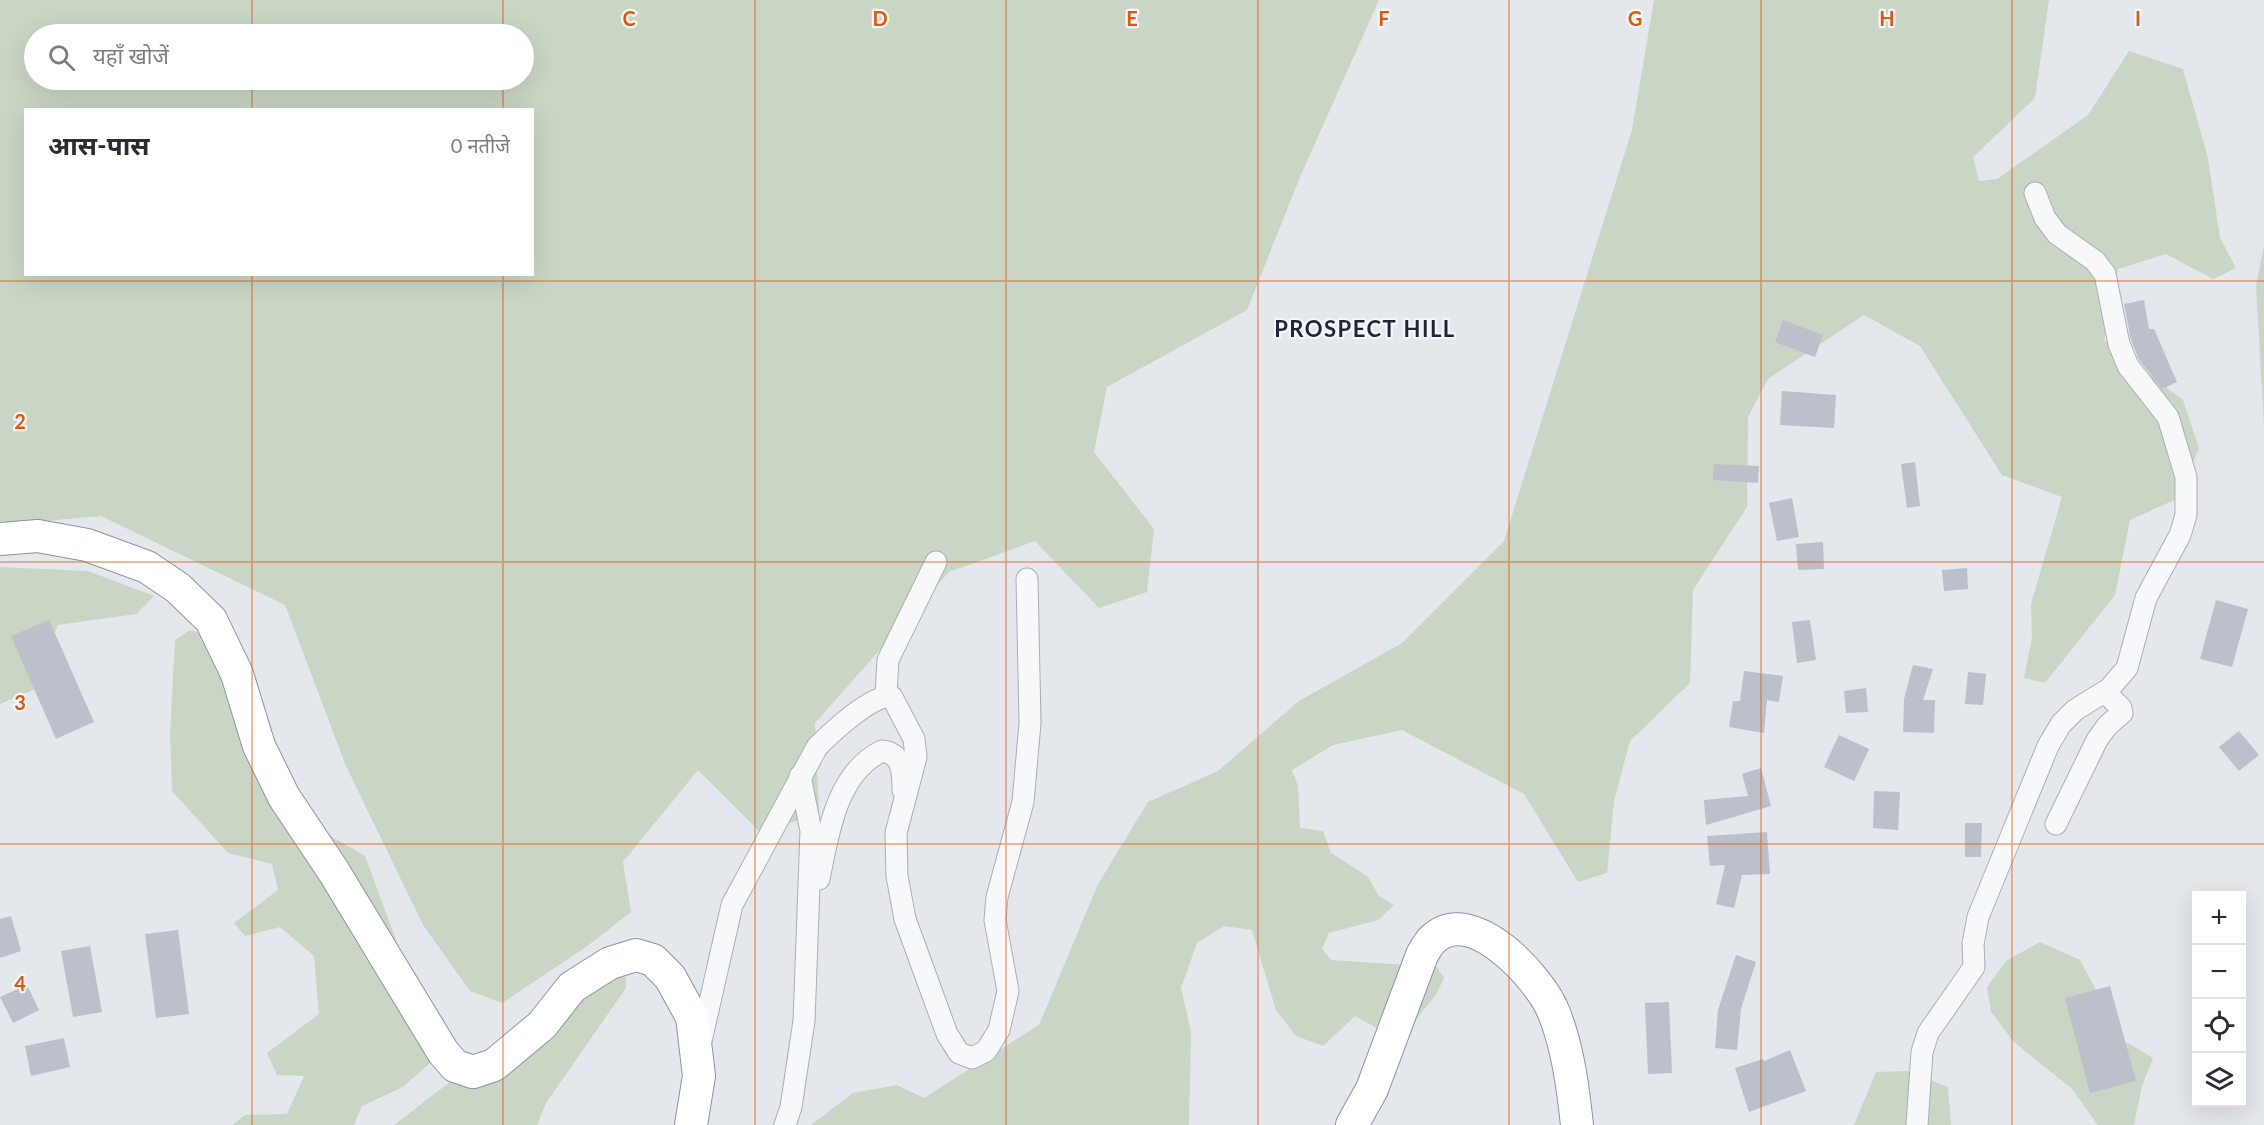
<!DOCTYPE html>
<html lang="hi">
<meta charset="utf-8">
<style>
body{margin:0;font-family:Lato,"Noto Sans Devanagari",sans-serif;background:#f2f2f3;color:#2b2b33}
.controls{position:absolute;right:18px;bottom:18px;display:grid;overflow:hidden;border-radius:0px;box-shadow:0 6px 24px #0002}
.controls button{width:54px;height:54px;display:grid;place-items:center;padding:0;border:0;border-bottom:2px solid #e1e1e2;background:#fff;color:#2b2b33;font:30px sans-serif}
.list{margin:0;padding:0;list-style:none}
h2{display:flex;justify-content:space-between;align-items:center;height:78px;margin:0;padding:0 24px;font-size:26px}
h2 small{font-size:20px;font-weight:400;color:#7c7c81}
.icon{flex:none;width:33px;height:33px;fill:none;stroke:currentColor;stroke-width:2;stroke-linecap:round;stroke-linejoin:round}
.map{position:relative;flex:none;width:2264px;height:1125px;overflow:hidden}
.search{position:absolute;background:#fff;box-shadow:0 6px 24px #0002;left:24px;top:24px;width:510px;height:66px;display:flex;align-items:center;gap:15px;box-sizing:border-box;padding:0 21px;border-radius:33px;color:#7c7c81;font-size:22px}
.panel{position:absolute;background:#fff;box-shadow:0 6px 24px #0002;left:24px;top:108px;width:510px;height:168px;border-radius:0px}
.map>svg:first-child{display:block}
.green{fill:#c9d6c5;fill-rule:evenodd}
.building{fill:#bbc0ca}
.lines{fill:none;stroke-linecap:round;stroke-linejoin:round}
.minor-casing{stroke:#a9aeb7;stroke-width:23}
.highway-casing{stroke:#8b94a3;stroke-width:34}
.minor{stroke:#f7f8fa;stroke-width:21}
.highway{stroke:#fff;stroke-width:32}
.grid{fill:none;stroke:#df570f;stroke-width:1.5;stroke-opacity:0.55}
.labels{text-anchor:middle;stroke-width:4.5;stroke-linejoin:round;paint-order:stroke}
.district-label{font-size:22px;font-weight:bold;letter-spacing:1.5px;fill:#1d2536;stroke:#f4f6f9}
.grid-label{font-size:20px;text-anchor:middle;font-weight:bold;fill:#df570f;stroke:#f4f6f9;stroke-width:4.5;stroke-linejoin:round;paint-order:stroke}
</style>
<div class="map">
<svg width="2264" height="1125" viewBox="0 0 2264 1125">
<rect width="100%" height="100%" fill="#e4e7ec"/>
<g class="green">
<path d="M0,0H1379L1300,177L1247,310L1107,387L1094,452L1154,529L1147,592L1099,608L1035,541L949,572L815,723L819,814L760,832L698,770L623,862L631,912L586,947L502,1003L470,991L423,925L346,766L285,605L101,516L0,525ZM34,34H524V80H34ZM26,110H532V274H26Z"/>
<path d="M1654,0H2049L2035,98L1973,157L1979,181L1997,179L2088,115L2129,51L2183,69L2208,158L2220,238L2236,268L2213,279L2166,254L2118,269L2104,340L2183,400L2199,448L2179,498L2130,520L2115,595L2045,683L2024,678L2032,637L2031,604L2062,497L2002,475L1920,346L1864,315L1768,379L1748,417L1747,507L1693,590L1690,683L1630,741L1614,801L1607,873L1578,882L1524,794L1402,730L1333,745L1292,770L1298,786L1300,828L1323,831L1331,853L1367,876L1379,896L1394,905L1378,920L1329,933L1322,949L1331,960L1437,967L1444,978L1436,995L1408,1029L1387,1034L1355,1016L1323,1046L1296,1036L1276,1010L1252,930L1224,926L1197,943L1181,988L1191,1032L1189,1125H811L853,1093L897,1085L924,1098L1039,1025L1098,884L1148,802L1218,771L1299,701L1402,643L1504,541L1632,130Z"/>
<path d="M2264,245V427L2256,286Z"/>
<path d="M0,567L88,571L154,596L136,614L58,625L45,657L40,687L0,704Z"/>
<path d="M190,630L236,643L288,811L365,856L439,1055L403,1087L362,1106L354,1125H232L245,1115L287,1114L304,1076L277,1075L267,1053L319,1014L314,956L280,927L245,936L234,923L278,890L272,864L228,853L172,791L170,734L175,640Z"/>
<path d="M2040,942L2080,960L2097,992L2100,1037L2130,1044L2153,1058L2142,1086L2134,1125H2098L2072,1089L2014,1042L1991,1012L1987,987L2006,961Z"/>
<path d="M626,968V988L546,1103L537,1125H394L459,1075H507L535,1017Z"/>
<path d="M1909,1071L1948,1087L1951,1125H1854L1876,1072Z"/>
</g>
<g class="building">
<path d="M2144,300L2149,329H2154L2177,382L2162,389L2139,360L2131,340L2124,304Z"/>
<path d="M1783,320L1823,335L1815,357L1775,342Z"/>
<path d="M1782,391L1836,395L1834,428L1780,425Z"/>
<path d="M1915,462L1920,506L1907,508L1901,464Z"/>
<path d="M1714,464L1759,466L1758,483L1713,480Z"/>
<path d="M1792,498L1799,537L1777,541L1769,503Z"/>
<path d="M1823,542L1824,569L1798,570L1796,544Z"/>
<path d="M1967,568L1968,589L1944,591L1942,570Z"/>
<path d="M2216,600L2248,609L2232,667L2200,659Z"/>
<path d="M49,620L94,722L56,739L11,636Z"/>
<path d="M1810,620L1816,660L1797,663L1792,622Z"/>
<path d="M1913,665L1933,669L1923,700H1935L1934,733L1903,732L1904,699Z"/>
<path d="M1744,671L1783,676L1779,702L1767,700L1764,733L1729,727L1733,701H1740Z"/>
<path d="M1968,672L1986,674L1983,705L1965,704Z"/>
<path d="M1866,688L1868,712L1846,713L1844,691Z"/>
<path d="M2239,731L2259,755L2239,771L2219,747Z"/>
<path d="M1839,735L1869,749L1854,781L1824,767Z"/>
<path d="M1761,768L1771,806L1706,825L1704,800L1748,796L1742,774Z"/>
<path d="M1874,791L1900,792L1898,830L1873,828Z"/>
<path d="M1965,823H1982L1981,857H1965Z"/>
<path d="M1767,832L1770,874L1742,875L1734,908L1716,904L1725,865L1710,866L1707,836Z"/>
<path d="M11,916L21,951L0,958V919Z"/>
<path d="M178,930L189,1014L156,1018L145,934Z"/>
<path d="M90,946L102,1012L73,1017L61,951Z"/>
<path d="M1736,955L1756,962L1741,1009L1737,1050L1715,1048L1718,1010Z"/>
<path d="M27,985L39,1010L13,1023L0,997Z"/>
<path d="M2110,986L2136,1081L2090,1093L2065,998Z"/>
<path d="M1669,1002L1672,1073L1648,1074L1645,1003Z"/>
<path d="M64,1038L70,1067L31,1076L25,1046Z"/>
<path d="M1790,1050L1806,1091L1749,1112L1735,1068L1763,1059L1764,1061Z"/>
</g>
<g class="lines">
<g class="minor-casing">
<g id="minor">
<path d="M886,695L888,660L936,562"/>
<path d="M2056,824L2097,740L2107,726L2122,713L2121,708L2105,692"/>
<path d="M819,879C828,835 836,773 882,751C903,753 903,774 903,790"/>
<path d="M701,1041L732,905L817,747C830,734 874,692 892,697L914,739L916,757L896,833L897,876L905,919L947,1034L959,1053L972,1058L986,1051L999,1030L1008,991L995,920L997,897L1023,802L1030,723L1027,579"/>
<path d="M785,1125L791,1107L804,1021L811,831L800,776"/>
<path d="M1917,1125L1922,1052L1928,1033L1974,967L1973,944L1978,917L2048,746L2061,724L2075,710L2109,689L2127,668L2146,598L2180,535L2186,515V477L2168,417L2128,366L2119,344L2105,274L2095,261L2057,234L2045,218L2035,193"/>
</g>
</g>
<g class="highway-casing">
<g id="highway">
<path d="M0,539L38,536L87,545L147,567L178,588L211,620L237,674L259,746L284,797L334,872L443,1052L455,1066L473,1072L494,1065L542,1025L572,987L610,963L636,955L653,960L670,977L692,1017L699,1076L691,1125"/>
<path d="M1352,1125L1372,1089L1422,955C1425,950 1428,944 1432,940C1471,901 1541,979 1554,1013C1568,1048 1573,1088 1577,1125"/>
</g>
</g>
<use href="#minor" class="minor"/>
<use href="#highway" class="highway"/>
</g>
<path class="grid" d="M252,0V34M503,0V34M755,0V1125M1006,0V1125M1258,0V1125M1509,0V1125M1761,0V1125M2012,0V1125M252,80V110M503,80V110M252,274V1125M503,274V1125M0,281H2264M0,562H2264M0,844H2264"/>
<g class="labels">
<g class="district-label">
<text x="1365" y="337">PROSPECT HILL</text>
</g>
</g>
<g class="grid-label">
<text x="629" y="26">C</text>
<text x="880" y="26">D</text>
<text x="1132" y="26">E</text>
<text x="1384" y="26">F</text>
<text x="1635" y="26">G</text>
<text x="1887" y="26">H</text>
<text x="2138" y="26">I</text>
<text x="20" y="429">2</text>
<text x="20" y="710">3</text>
<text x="20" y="991">4</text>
</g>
</svg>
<div class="controls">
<button>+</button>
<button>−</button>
<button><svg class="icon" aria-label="locate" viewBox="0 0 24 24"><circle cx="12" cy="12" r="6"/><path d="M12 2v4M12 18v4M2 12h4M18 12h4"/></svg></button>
<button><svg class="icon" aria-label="layers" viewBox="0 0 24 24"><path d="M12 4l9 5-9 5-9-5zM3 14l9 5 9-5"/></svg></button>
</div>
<div class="search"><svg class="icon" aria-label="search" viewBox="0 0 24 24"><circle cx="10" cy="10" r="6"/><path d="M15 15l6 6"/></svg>यहाँ खोजें</div>
<section class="panel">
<h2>आस-पास<small>0 नतीजे</small></h2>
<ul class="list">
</ul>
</section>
</div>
